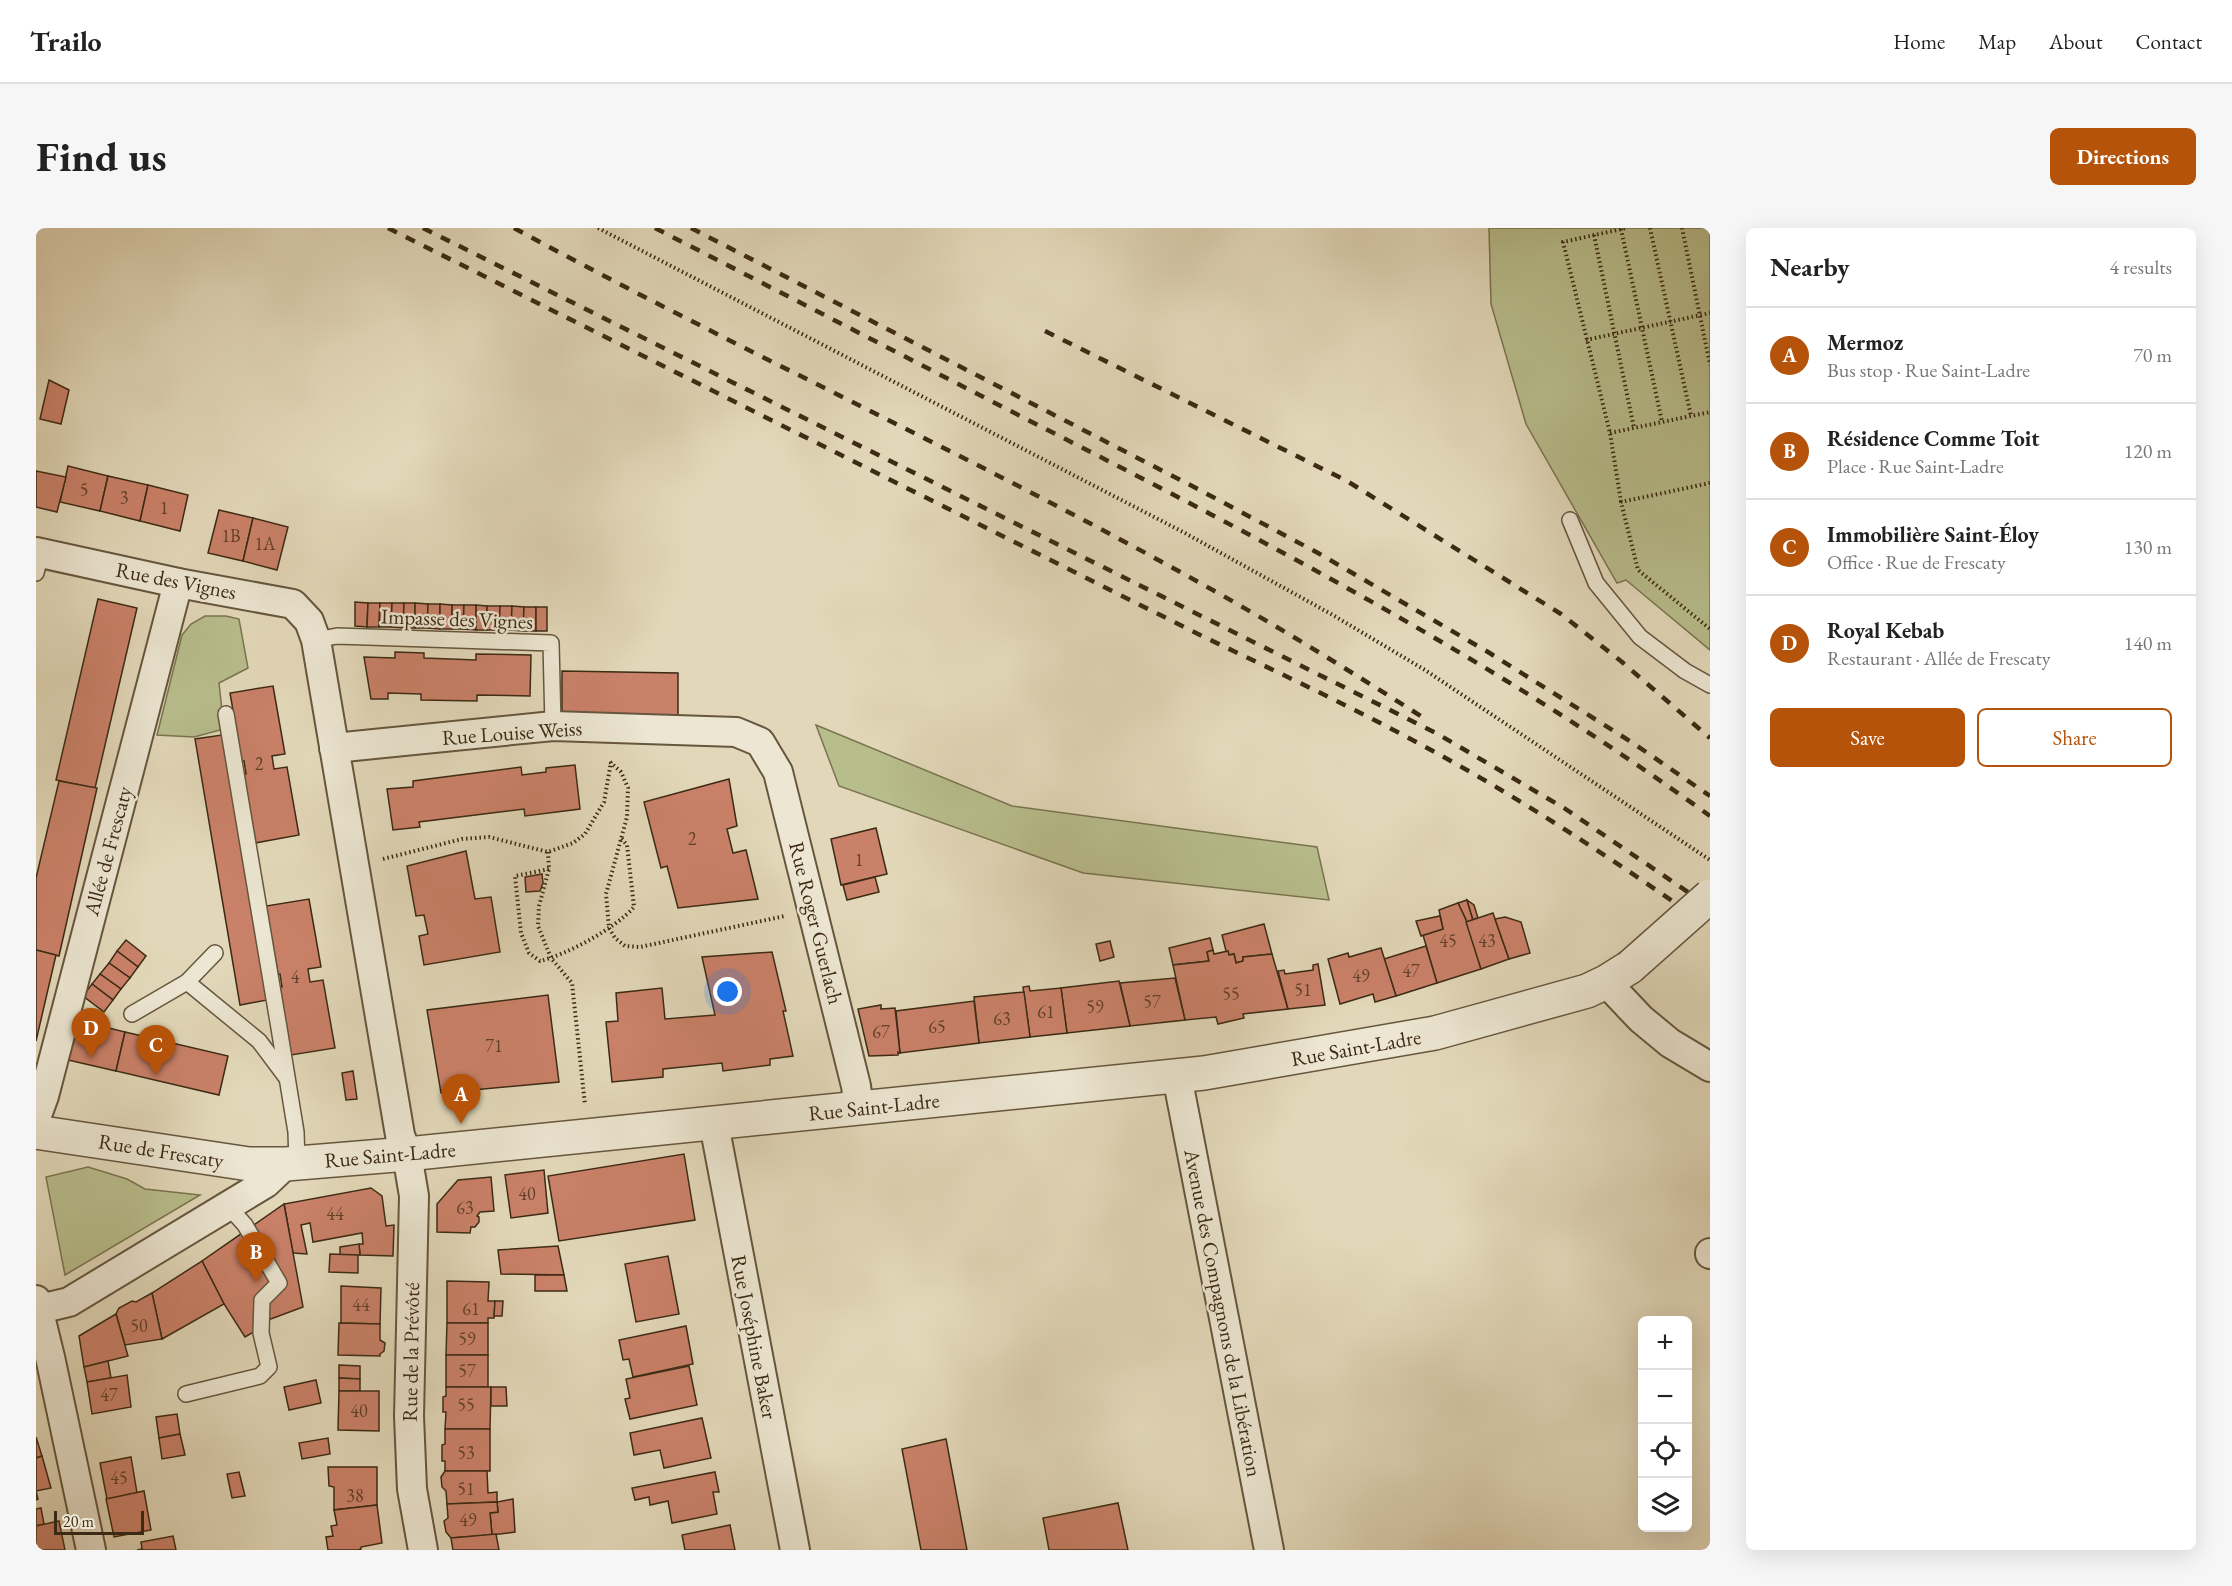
<!DOCTYPE html>
<meta charset="utf-8">
<style>
body{margin:0;font-family:"EB Garamond",serif;background:#f6f6f6;color:#222}
.controls{position:absolute;right:18px;bottom:18px;display:grid;overflow:hidden;border-radius:9px;box-shadow:0 6px 24px #0002}
.controls button{width:54px;height:54px;display:grid;place-items:center;padding:0;border:0;border-bottom:2px solid #e0e0e0;background:#fff;color:#222;font:30px sans-serif}
.scale{position:absolute;left:18px;bottom:15px;width:90px;box-sizing:border-box;padding-left:6px;border:3px solid #3c2a14;border-top:0;font-size:16px;line-height:21px;white-space:nowrap;color:#3c2a14;-webkit-text-stroke:4px #ece6d2;paint-order:stroke}
.you{position:absolute;left:692px;top:764px;width:21px;height:21px;margin:-15px;border:4px solid #fff;border-radius:50%;background:#1a73e8;box-shadow:0 0 0 9px #1a73e833}
.badge{display:grid;place-items:center;width:39px;height:39px;border-radius:50%;background:#b45309;color:#fff;font-size:20px;font-weight:700}
.pin{position:absolute;translate:-50% -50px;filter:drop-shadow(0 2px 3px #0008)}
.pin::after{content:'';position:absolute;top:32px;width:21px;height:18px;background:inherit;clip-path:polygon(0 0,100% 0,50% 100%)}
.list{margin:0;padding:0;list-style:none}
h2{display:flex;justify-content:space-between;align-items:center;height:78px;margin:0;padding:0 24px;font-size:26px}
h2 small{font-size:20px;font-weight:400;color:#767676}
.list li{display:grid;grid-template-columns:39px 1fr auto;gap:18px;align-items:center;box-sizing:border-box;height:96px;padding:0 24px;border-top:2px solid #e0e0e0}
.list b{display:block;font-size:22px;white-space:nowrap}
.list p{margin:0;font-size:20px;white-space:nowrap;color:#767676}
.list em{font-size:20px;font-style:normal;color:#767676}
.actions{display:flex;gap:12px;padding:18px 24px}
.actions a{flex:1;padding:14px 0;border:2px solid #b45309;border-radius:9px;text-align:center;font-size:21px;color:#b45309}
.actions .main{background:#b45309;color:#fff}
.icon{flex:none;width:33px;height:33px;fill:none;stroke:currentColor;stroke-width:2;stroke-linecap:round;stroke-linejoin:round}
.map{position:relative;flex:none;width:1674px;height:1322px;overflow:hidden;border-radius:9px}
header{display:flex;align-items:center;gap:36px;box-sizing:border-box;height:84px;padding:0 30px;background:#fff;border-bottom:2px solid #e0e0e0}
header strong{font-size:28px}
nav{display:flex;gap:33px;margin-inline-start:auto;font-size:21px}
.intro{display:flex;align-items:center;justify-content:space-between;box-sizing:border-box;height:144px;padding:0 36px}
h1{margin:0;font-size:42px}
.button{padding:15px 27px;border-radius:9px;background:#b45309;color:#fff;font-size:21px;font-weight:700}
main{display:flex;gap:36px;padding:0 36px}
aside{flex:1;background:#fff;border-radius:9px;box-shadow:0 6px 24px #0002}
.map>svg:first-child{display:block}
.green{fill:#b8bd8c;stroke:#7a7450;stroke-width:1.5}
.building{fill:#ca8169;stroke:#3c2a14;stroke-width:1.5}
.lines{fill:none;stroke-linecap:round;stroke-linejoin:round}
.service-casing{stroke:#66563d;stroke-width:18}
.minor-casing{stroke:#66563d;stroke-width:32}
.tertiary-casing{stroke:#66563d;stroke-width:36}
.path{stroke:#3c2a14;stroke-width:4;stroke-dasharray:1.5 3;stroke-linecap:butt}
.service{stroke:#ece6d2;stroke-width:15}
.minor{stroke:#ece6d2;stroke-width:28}
.tertiary{stroke:#ece6d2;stroke-width:33}
.rail{stroke:#3c2a14;stroke-width:4.5;stroke-dasharray:10 10;stroke-linecap:butt}
.tertiary-bridge-casing{stroke:#66563d;stroke-width:36;stroke-linecap:butt}
.tertiary-bridge{stroke:#ece6d2;stroke-width:33}
.labels{text-anchor:middle;stroke-width:5;stroke-linejoin:round;paint-order:stroke}
.number-label{font-size:18px;fill:#604029}
.street-label{font-size:21px;fill:#3c2a14;stroke:#ece6d2}
</style>
<header>
<strong>Trailo</strong>
<nav><a>Home</a><a>Map</a><a>About</a><a>Contact</a></nav>
</header>
<div class="intro"><h1>Find us</h1><a class="button">Directions</a></div>
<main>
<div class="map">
<svg width="1674" height="1322" viewBox="0 0 1674 1322">
<rect width="100%" height="100%" fill="#e2d8b9"/>
<filter id="stains"><feTurbulence type="fractalNoise" baseFrequency=".00333" numOctaves="4"/><feColorMatrix values="0 0 0 0 .2 0 0 0 0 .09 0 0 0 0 .02 0 0 0 .5 -.17"/></filter>
<radialGradient id="worn" r=".72"><stop offset=".6" stop-color="#630" stop-opacity="0"/><stop offset="1" stop-color="#630" stop-opacity=".3"/></radialGradient>
<g class="green">
<path d="M1453,0H1674V422L1590,352L1581,355L1490,196L1455,76Z"/>
<path d="M169,388H190L203,391L212,440L183,455L188,501L158,509L121,507L146,407L155,396Z"/>
<path d="M780,497L976,578L1281,619L1293,672L1047,645L803,558Z"/>
<path d="M52,939L91,951L109,961L164,967L29,1047L10,949Z"/>
</g>
<g class="building">
<path d="M13,152L33,162L25,196L4,191Z"/>
<path d="M32,238L72,248L64,283L24,274Z"/>
<path d="M0,243L30,249L21,284L0,279Z"/>
<path d="M72,248L112,257L104,293L64,283Z"/>
<path d="M112,257L152,267L144,303L104,293Z"/>
<path d="M183,282L217,290L207,333L172,325Z"/>
<path d="M217,290L252,299L241,342L207,333Z"/>
<path d="M62,371L101,380L59,560L20,552Z"/>
<path d="M319,374L332,375L331,399L319,398Z"/>
<path d="M332,375H344L343,399H331Z"/>
<path d="M344,375H356L355,399H343Z"/>
<path d="M356,375H368L367,400L355,399Z"/>
<path d="M368,375H379V400H367Z"/>
<path d="M379,375L392,376L391,400H379Z"/>
<path d="M392,376H404V401L391,400Z"/>
<path d="M404,376L416,377V401H404Z"/>
<path d="M416,377H428L427,401H416Z"/>
<path d="M428,377H440V402L427,401Z"/>
<path d="M440,377L451,378V402H440Z"/>
<path d="M451,378H464L463,402H451Z"/>
<path d="M464,378H476L475,402H463Z"/>
<path d="M476,378L488,379L487,403L475,402Z"/>
<path d="M488,379H500V403H487Z"/>
<rect x="500" y="379" width="11" height="24"/>
<path d="M359,424L388,425V430L440,432V426L495,427L494,468L441,467V473L385,472V466L352,465V471H335L328,429L359,430Z"/>
<path d="M526,443L642,445V489L526,486Z"/>
<path d="M237,458L249,526L236,528L238,541L251,539L263,607L219,615L208,546H210L208,533L206,534L194,465Z"/>
<path d="M186,507L231,772L204,777L159,511Z"/>
<path d="M539,537L544,581L489,588L488,581L383,594L384,599L357,602L351,561L377,559V553L485,539L486,547L510,544V540Z"/>
<path d="M693,551L701,598L691,601L697,625L710,622L722,671L642,680L631,638L625,640L608,574Z"/>
<path d="M23,553L61,560L23,728L0,722V650Z"/>
<path d="M840,600L851,646L805,657L795,611Z"/>
<path d="M430,623L439,671L455,669L464,724L388,737L383,708L392,706L388,687L380,688L371,638Z"/>
<path d="M506,646L507,655L504,663L490,664L489,649Z"/>
<path d="M839,649L843,664L811,672L807,657Z"/>
<path d="M273,671L285,739L272,741L274,754L287,752L299,820L255,827L244,759H246L244,746H242L230,678Z"/>
<path d="M1431,672L1437,692L1431,694L1422,675Z"/>
<path d="M1431,672L1438,677L1442,690L1437,692Z"/>
<path d="M1422,675L1431,694L1445,741L1401,755L1387,707L1407,701L1403,682Z"/>
<path d="M1457,685L1473,731L1445,741L1430,694Z"/>
<path d="M1404,688L1407,701L1385,708L1380,693Z"/>
<path d="M1469,689L1485,694L1494,725L1473,731L1459,691Z"/>
<path d="M1228,696L1236,726L1207,729V733L1200,735L1198,726L1193,727L1190,723L1186,707Z"/>
<path d="M1174,710L1177,722L1171,724L1173,733L1137,737L1133,720Z"/>
<path d="M90,712L110,728L102,739L81,723Z"/>
<path d="M1074,713L1078,729L1064,733L1060,716Z"/>
<path d="M1390,718L1401,755L1360,768L1348,731Z"/>
<path d="M1345,720L1360,768L1339,774L1337,766L1304,776L1292,731L1312,725L1313,729Z"/>
<path d="M0,722L20,727L0,813Z"/>
<path d="M1177,722L1178,726L1192,723L1193,727L1198,726L1200,735L1207,733V729L1236,726L1252,781L1207,786L1208,790L1182,796L1180,789L1149,792L1137,737L1173,733L1171,724Z"/>
<path d="M81,723L102,739L94,750L73,735Z"/>
<path d="M736,724L750,783H747L757,828L734,831V837L687,843L686,835L627,841V849L576,854L570,794L582,793L580,765L626,760L629,791L679,787L666,729Z"/>
<path d="M73,735L94,750L85,761L64,746Z"/>
<path d="M1282,736L1289,777L1252,781L1242,743L1248,742L1249,746L1277,742V737Z"/>
<path d="M64,746L85,761L77,772L56,756Z"/>
<path d="M1139,750L1149,792L1094,798L1084,755Z"/>
<path d="M1083,753L1094,798L1031,805L1025,760Z"/>
<path d="M56,756L77,772L68,784L47,768Z"/>
<path d="M993,758L994,763L1025,760L1031,805L994,809L987,759Z"/>
<path d="M988,764L994,809L943,815L938,769Z"/>
<path d="M512,767L523,854L405,865L391,782Z"/>
<path d="M938,773L943,815L864,825L860,783Z"/>
<path d="M845,777V781L859,780L864,825L862,824V827L833,828L822,781Z"/>
<path d="M41,792L89,804L80,843L32,832Z"/>
<path d="M89,804L192,828L183,867L80,843Z"/>
<path d="M317,843L321,871L310,872L306,845Z"/>
<path d="M648,926L659,992L523,1013L512,948Z"/>
<path d="M508,942L512,985L475,990L469,947Z"/>
<path d="M455,949L458,983L444,984L441,988L443,989V994L439,999H435L434,1005L401,1004V976L422,952Z"/>
<path d="M335,960L346,968L350,998L358,997L357,1028L324,1027L323,1016H327L326,1005L277,1014L274,995L265,997L271,1026L257,1025L248,976Z"/>
<path d="M248,976L267,1079L232,1092L233,1095L209,1109L188,1076L166,1033Z"/>
<path d="M323,1016L324,1027H304V1019Z"/>
<path d="M522,1018L528,1047L465,1046L462,1022Z"/>
<path d="M294,1026L322,1027V1045L293,1044Z"/>
<path d="M632,1028L643,1086L600,1094L589,1036Z"/>
<path d="M166,1033L188,1076L126,1111L116,1065Z"/>
<path d="M499,1047H528L531,1063H499Z"/>
<path d="M411,1053L453,1054L452,1073H459L458,1090H452V1095H411Z"/>
<path d="M305,1058L345,1060L344,1096L305,1095Z"/>
<path d="M116,1065L126,1111L89,1117L80,1086L83,1080L96,1073L100,1074Z"/>
<path d="M459,1073H467L466,1088H458Z"/>
<path d="M80,1086L92,1128L48,1139L43,1108Z"/>
<path d="M303,1095L344,1096V1112L349,1115L348,1123L344,1126V1128L302,1127Z"/>
<path d="M411,1095H452V1127H410Z"/>
<path d="M650,1098L657,1136L597,1149L593,1131L587,1132L583,1112Z"/>
<rect x="410" y="1127" width="42" height="32"/>
<path d="M72,1133L75,1150L51,1154L48,1139Z"/>
<path d="M303,1137L324,1138V1151L303,1150Z"/>
<path d="M653,1138L661,1177L594,1191L589,1171L594,1170L590,1151Z"/>
<path d="M91,1147L95,1179L56,1186L51,1154Z"/>
<path d="M303,1150L324,1151V1163H303Z"/>
<path d="M280,1152L285,1175L253,1182L248,1159Z"/>
<path d="M410,1159H455L454,1201H409L410,1184H407V1169L410,1168Z"/>
<path d="M455,1159H470L471,1178H455Z"/>
<path d="M303,1163H343V1203L302,1202Z"/>
<path d="M141,1186L144,1206L123,1210L120,1189Z"/>
<path d="M666,1190L675,1230L628,1240L624,1222L598,1227L594,1205Z"/>
<path d="M409,1201H454V1243H409V1233H406V1217L409,1216Z"/>
<path d="M144,1206L149,1227L126,1231L123,1210Z"/>
<path d="M0,1209L6,1228L0,1230Z"/>
<path d="M292,1210L294,1226L266,1231L263,1215Z"/>
<path d="M910,1211L931,1322H885L866,1221Z"/>
<path d="M6,1228L15,1260L0,1263L2,1271L0,1272V1230Z"/>
<path d="M95,1229L101,1265L71,1271L64,1235Z"/>
<path d="M292,1239H341V1277L298,1282V1259L293,1258Z"/>
<path d="M409,1243H451L452,1265L461,1264V1274L411,1276L410,1263L406,1259L405,1249Z"/>
<path d="M203,1244L209,1268L196,1270L191,1246Z"/>
<path d="M679,1244L683,1264H677L681,1286L636,1295L632,1273L614,1277L613,1269L599,1272L596,1260Z"/>
<path d="M108,1263L115,1302L78,1309L70,1271Z"/>
<path d="M477,1271L479,1304L456,1307L454,1285L462,1284L461,1274Z"/>
<path d="M461,1274L462,1284L454,1285L456,1307L415,1310L410,1304L408,1293L412,1290L411,1276Z"/>
<path d="M1082,1275L1092,1322H1013L1007,1290Z"/>
<path d="M341,1277L346,1315L325,1319V1321L322,1322H292L290,1309L297,1308L295,1298L301,1297L298,1282Z"/>
<path d="M5,1280L8,1296L0,1298V1281Z"/>
<path d="M23,1293L29,1322H0V1298Z"/>
<path d="M694,1297L699,1322H649L646,1307Z"/>
<path d="M460,1306L463,1322H417L415,1310Z"/>
<path d="M137,1308L140,1322H101L106,1321L105,1314Z"/>
</g>
<g class="lines">
<g class="service-casing">
<g id="service">
<path d="M1534,292L1560,355L1604,409L1649,443L1674,457"/>
<path d="M0,345L5,325"/>
<path d="M280,412L301,408L515,415L517,498"/>
<path d="M190,486L243,800L260,904L261,935"/>
<path d="M151,754L223,813L250,849"/>
<path d="M96,786L151,754L179,725"/>
<path d="M150,1166L224,1148L233,1139L225,1105L226,1072L243,1055L209,997L192,978"/>
</g>
</g>
<g class="minor-casing">
<g id="minor">
<path d="M0,324L142,355L257,376L273,393L280,412L364,907L371,926L378,968L373,1188L376,1261L387,1322"/>
<path d="M298,520L517,498L700,504L724,514L742,544L820,858L823,881"/>
<path d="M1570,754L1605,791L1634,815L1674,839"/>
<path d="M1141,848L1233,1322"/>
<path d="M0,890L8,868L142,355"/>
<path d="M678,896L759,1322"/>
<path d="M1674,1025V1026"/>
<path d="M0,1072L14,1129L55,1322"/>
<path d="M0,1082L33,1074L230,955L250,936"/>
</g>
</g>
<g class="tertiary-casing">
<path id="tertiary" d="M0,904L213,936H250L371,926L1168,845L1399,805L1551,763L1570,754L1594,739"/>
</g>
<g class="path">
<path d="M562,0L1147,304L1295,386L1389,442L1674,632"/>
<path d="M1614,0L1655,188"/>
<path d="M1646,0L1674,137"/>
<path d="M1585,1L1626,194"/>
<path d="M1558,7L1598,200"/>
<path d="M1550,112L1674,85"/>
<path d="M1574,205L1674,184"/>
<path d="M1674,255L1585,274L1602,342L1674,401"/>
<path d="M1585,274L1574,205L1527,14L1590,0"/>
<path d="M574,534L585,544L592,560L591,589L570,666L573,700L579,710L589,718L604,719L749,688"/>
<path d="M512,624L513,641L503,678L502,698L515,730L536,755L549,877"/>
<path d="M347,631L426,611L453,609L512,624L537,615L549,606L568,574L575,534"/>
<path d="M513,641L479,648L485,705L493,725L504,733C530,727 580,700 598,679L591,617L585,610"/>
</g>
<use href="#service" class="service"/>
<use href="#minor" class="minor"/>
<use href="#tertiary" class="tertiary"/>
<g class="rail">
<path d="M352,0L1166,408C1252,449 1339,490 1422,537C1509,586 1592,642 1674,699"/>
<path d="M387,0L1400,505L1528,580L1674,679"/>
<path d="M478,0C710,126 951,235 1182,365C1253,405 1322,448 1391,492"/>
<path d="M619,0C744,64 868,128 992,192C1226,311 1460,433 1674,588"/>
<path d="M655,0L1158,259L1282,325L1452,424L1597,515L1674,568"/>
<path d="M1009,103L1311,253L1525,386L1586,434L1674,510"/>
</g>
<g class="tertiary-bridge-casing">
<path id="tertiary-bridge" d="M1594,739L1674,668"/>
</g>
<use href="#tertiary-bridge" class="tertiary-bridge"/>
</g>
<g class="labels">
<g class="number-label">
<text x="48" y="268">5</text>
<text x="88" y="276">3</text>
<text x="128" y="286">1</text>
<text x="195" y="314">1B</text>
<text x="229" y="322">1A</text>
<text x="223" y="542">2</text>
<text x="656" y="617">2</text>
<text x="823" y="638">1</text>
<text x="1412" y="719">45</text>
<text x="1451" y="719">43</text>
<text x="1375" y="749">47</text>
<text x="1325" y="754">49</text>
<text x="259" y="755">4</text>
<text x="1267" y="768">51</text>
<text x="1195" y="772">55</text>
<text x="1116" y="780">57</text>
<text x="1059" y="785">59</text>
<text x="1010" y="790">61</text>
<text x="966" y="797">63</text>
<text x="901" y="805">65</text>
<text x="845" y="810">67</text>
<text x="458" y="824">71</text>
<text x="491" y="972">40</text>
<text x="429" y="986">63</text>
<text x="299" y="992">44</text>
<text x="325" y="1083">44</text>
<text x="435" y="1087">61</text>
<text x="103" y="1104">50</text>
<text x="431" y="1117">59</text>
<text x="431" y="1149">57</text>
<text x="73" y="1173">47</text>
<text x="430" y="1183">55</text>
<text x="323" y="1189">40</text>
<text x="430" y="1231">53</text>
<text x="83" y="1256">45</text>
<text x="430" y="1267">51</text>
<text x="319" y="1274">38</text>
<text x="432" y="1298">49</text>
</g>
<g class="street-label">
<text transform="translate(140 353) rotate(11)" y="7">Rue des Vignes</text>
<text transform="translate(421 391) rotate(2)" y="7">Impasse des Vignes</text>
<text transform="translate(476 505) rotate(-4)" y="7">Rue Louise Weiss</text>
<text transform="translate(72 623) rotate(-75)" y="7">Allée de Frescaty</text>
<text transform="translate(780 695) rotate(76)" y="7">Rue Roger Guerlach</text>
<text transform="translate(1320 820) rotate(-10)" y="7">Rue Saint-Ladre</text>
<text transform="translate(838 879) rotate(-6)" y="7">Rue Saint-Ladre</text>
<text transform="translate(125 923) rotate(9)" y="7">Rue de Frescaty</text>
<text transform="translate(354 927) rotate(-5)" y="7">Rue Saint-Ladre</text>
<text transform="translate(1187 1085) rotate(79)" y="7">Avenue des Compagnons de la Libération</text>
<text transform="translate(718 1109) rotate(79)" y="7">Rue Joséphine Baker</text>
<text transform="translate(375 1124) rotate(-89)" y="7">Rue de la Prévôté</text>
</g>
</g>
<rect width="100%" height="100%" filter="url(#stains)"/>
<rect width="100%" height="100%" fill="url(#worn)"/>
</svg>
<div class="controls">
<button>+</button>
<button>−</button>
<button><svg class="icon" aria-label="locate" viewBox="0 0 24 24"><circle cx="12" cy="12" r="6"/><path d="M12 2v4M12 18v4M2 12h4M18 12h4"/></svg></button>
<button><svg class="icon" aria-label="layers" viewBox="0 0 24 24"><path d="M12 4l9 5-9 5-9-5zM3 14l9 5 9-5"/></svg></button>
</div>
<div class="scale">20 m</div>
<div class="you"></div>
<div class="pin badge" style="left:425px;top:896px">A</div>
<div class="pin badge" style="left:220px;top:1054px">B</div>
<div class="pin badge" style="left:120px;top:847px">C</div>
<div class="pin badge" style="left:55px;top:830px">D</div>
</div>
<aside>
<h2>Nearby<small>4 results</small></h2>
<ul class="list">
<li><span class="badge">A</span><div><b>Mermoz</b><p>Bus stop · Rue Saint-Ladre</p></div><em>70 m</em></li>
<li><span class="badge">B</span><div><b>Résidence Comme Toit</b><p>Place · Rue Saint-Ladre</p></div><em>120 m</em></li>
<li><span class="badge">C</span><div><b>Immobilière Saint-Éloy</b><p>Office · Rue de Frescaty</p></div><em>130 m</em></li>
<li><span class="badge">D</span><div><b>Royal Kebab</b><p>Restaurant · Allée de Frescaty</p></div><em>140 m</em></li>
</ul>
<div class="actions"><a class="main">Save</a><a>Share</a></div>
</aside>
</main>
